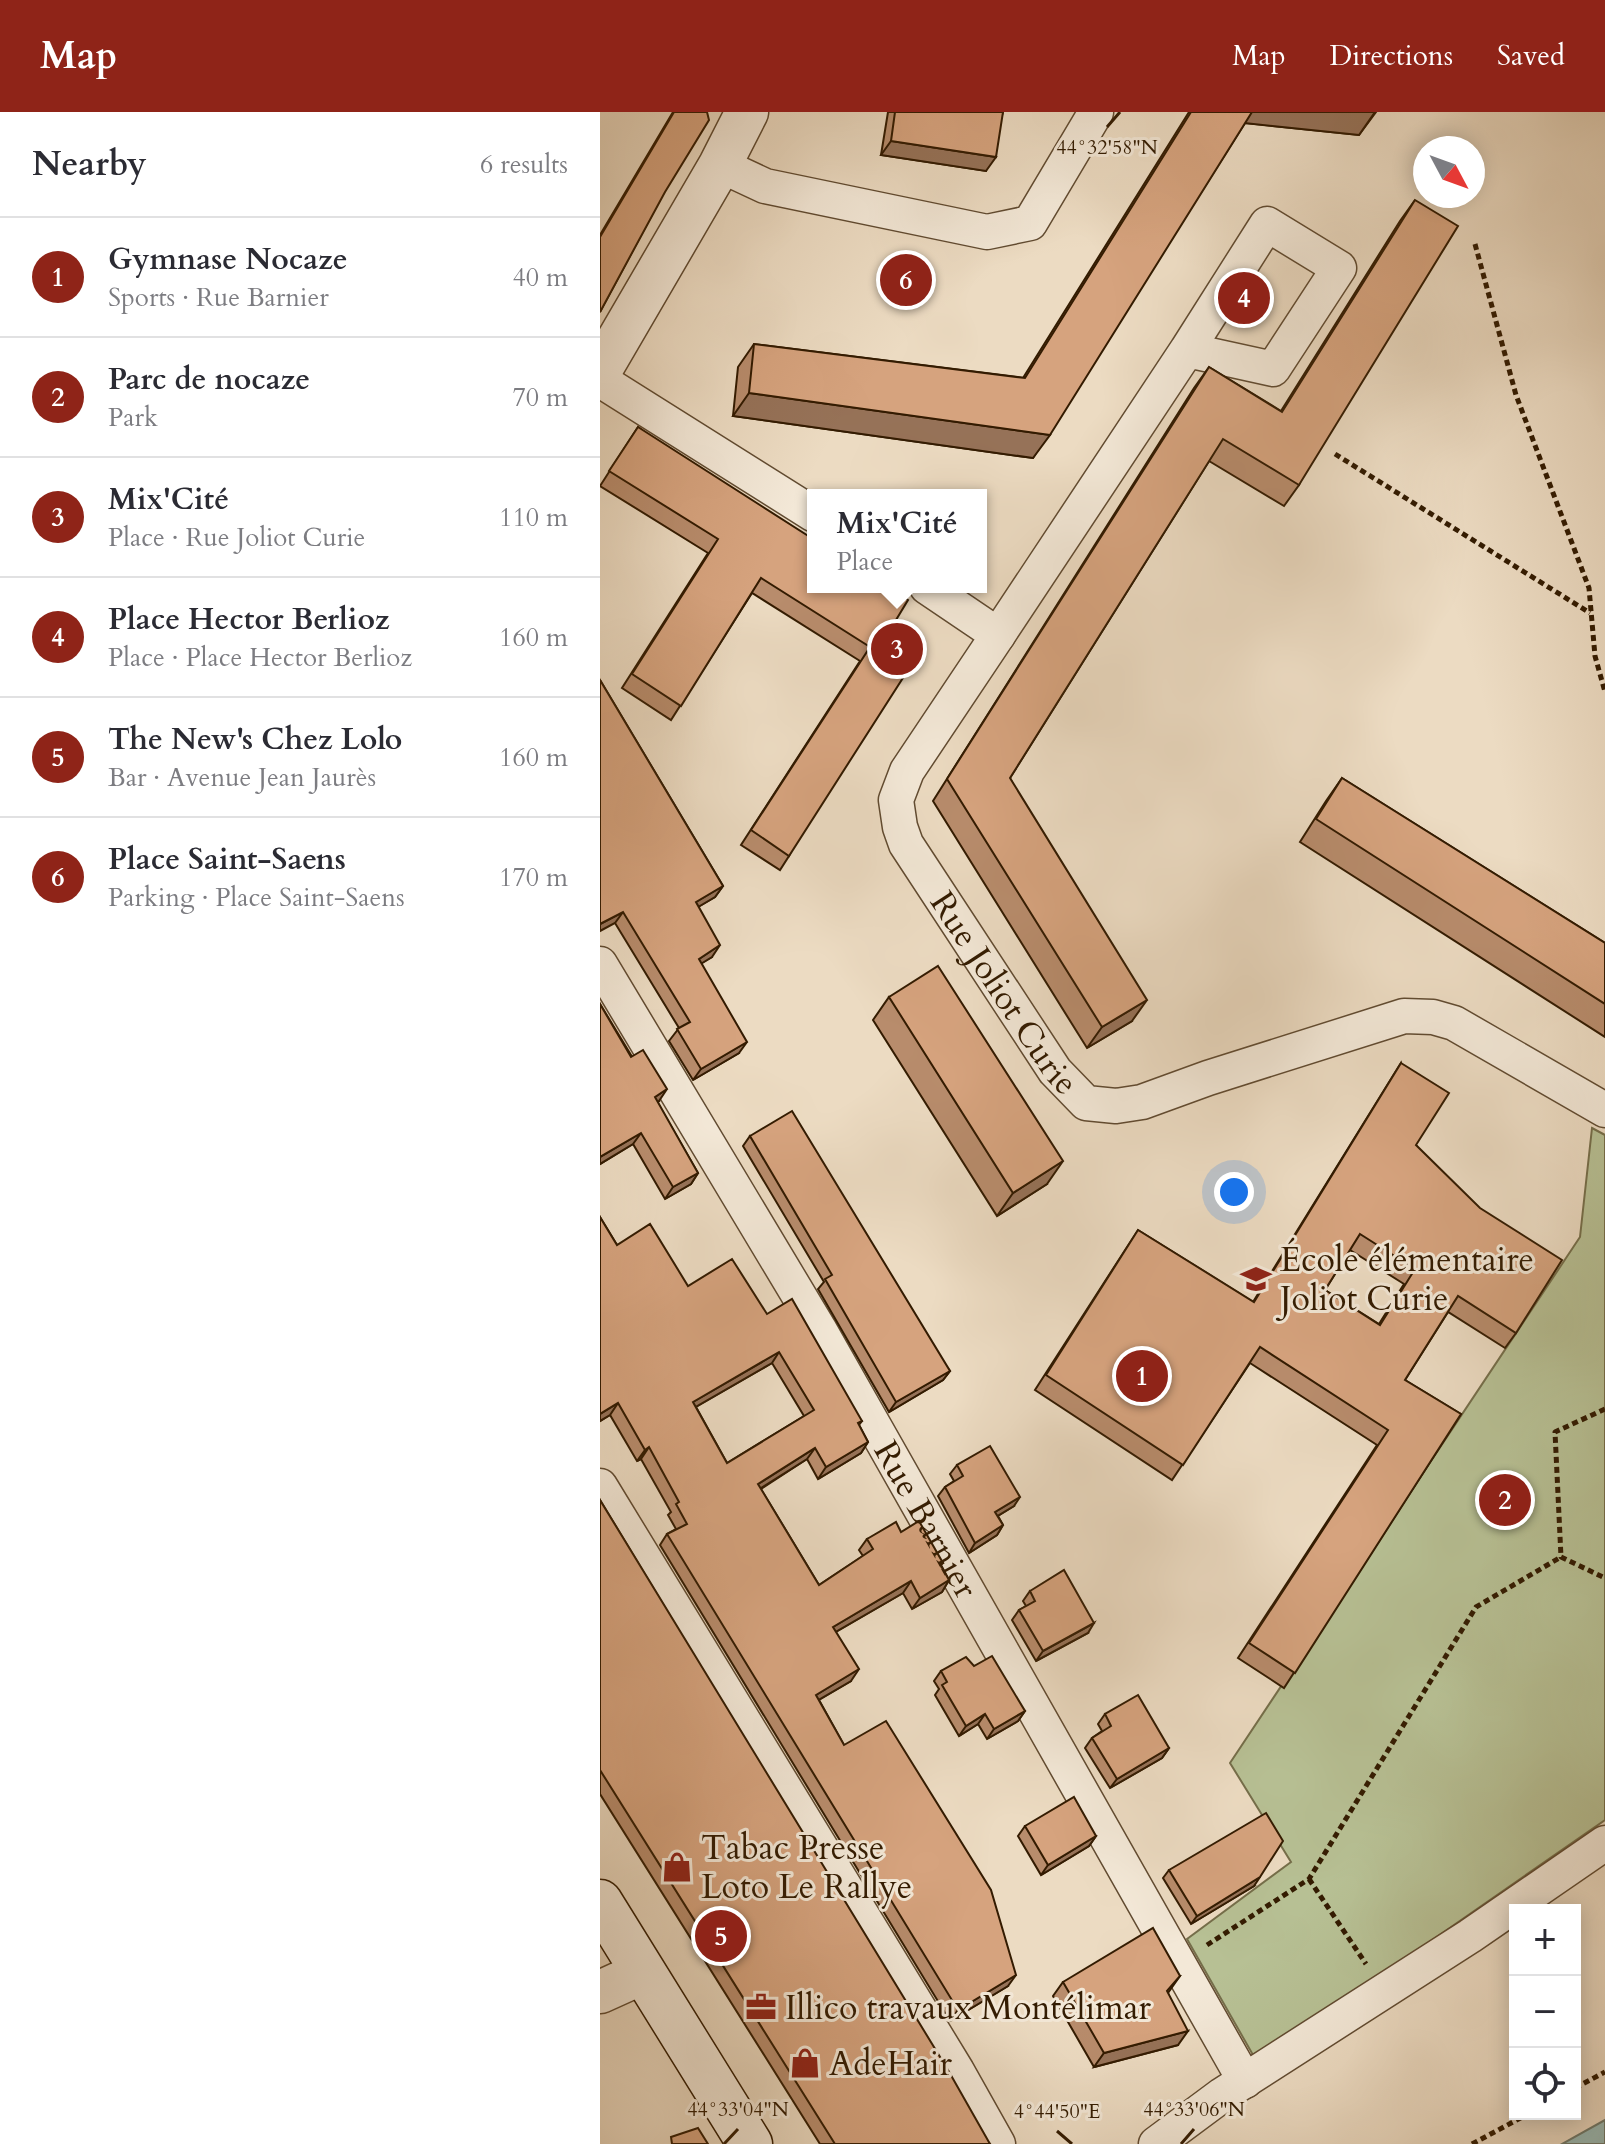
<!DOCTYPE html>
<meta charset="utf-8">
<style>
body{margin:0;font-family:Cardo,serif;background:#f2f2f3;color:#2b2b33}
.controls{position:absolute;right:24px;bottom:24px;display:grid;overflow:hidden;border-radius:0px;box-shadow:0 4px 20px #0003}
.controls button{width:72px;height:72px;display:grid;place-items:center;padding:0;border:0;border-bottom:2px solid #e1e1e2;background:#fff;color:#2b2b33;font:40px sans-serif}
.compass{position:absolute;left:813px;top:24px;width:72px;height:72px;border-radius:50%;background:#fff;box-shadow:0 4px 20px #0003;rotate:131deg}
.you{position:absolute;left:634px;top:1080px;width:28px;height:28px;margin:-20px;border:6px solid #fff;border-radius:50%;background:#1a73e8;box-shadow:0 0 0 12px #1a73e833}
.badge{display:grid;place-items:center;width:52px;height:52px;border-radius:50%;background:#8f2418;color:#fff;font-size:26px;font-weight:700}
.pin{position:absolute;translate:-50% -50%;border:4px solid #fff;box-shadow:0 2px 8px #0006}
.popup{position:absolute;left:207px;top:377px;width:180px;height:104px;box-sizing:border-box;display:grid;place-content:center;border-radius:0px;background:#fff;filter:drop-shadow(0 2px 6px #0005);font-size:26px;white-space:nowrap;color:#7c7c81}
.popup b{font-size:30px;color:#2b2b33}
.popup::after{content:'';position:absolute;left:50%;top:100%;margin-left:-16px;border:16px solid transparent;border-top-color:#fff}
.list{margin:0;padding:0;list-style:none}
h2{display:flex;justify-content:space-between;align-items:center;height:104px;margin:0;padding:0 32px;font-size:34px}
h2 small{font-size:26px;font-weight:400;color:#7c7c81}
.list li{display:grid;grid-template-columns:52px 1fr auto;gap:24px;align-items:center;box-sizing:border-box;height:120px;padding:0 32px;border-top:2px solid #e1e1e2}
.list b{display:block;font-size:30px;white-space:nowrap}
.list p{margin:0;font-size:26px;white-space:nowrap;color:#7c7c81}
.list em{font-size:26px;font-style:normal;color:#7c7c81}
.icon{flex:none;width:44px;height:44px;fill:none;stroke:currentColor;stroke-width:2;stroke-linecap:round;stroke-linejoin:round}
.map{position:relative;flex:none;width:1005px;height:2032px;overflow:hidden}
header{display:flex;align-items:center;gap:48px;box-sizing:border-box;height:112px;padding:0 40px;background:#8f2418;color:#fff}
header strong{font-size:38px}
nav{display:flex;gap:44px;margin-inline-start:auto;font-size:28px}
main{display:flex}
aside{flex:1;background:#fff}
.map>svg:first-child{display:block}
.green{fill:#b7c094;stroke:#756e4a;stroke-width:2}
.water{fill:#99bbb7;stroke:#707b6e;stroke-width:2}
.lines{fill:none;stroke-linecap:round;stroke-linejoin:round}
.minor-casing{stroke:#614b31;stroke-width:37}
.tertiary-casing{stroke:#614b31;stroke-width:45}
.secondary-casing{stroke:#331b01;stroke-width:47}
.path{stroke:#331b01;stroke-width:5;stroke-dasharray:6 4;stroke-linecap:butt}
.minor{stroke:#f3e8d7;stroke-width:34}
.tertiary{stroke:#f3e8d7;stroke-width:42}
.secondary{stroke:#f3e8d7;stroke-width:44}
.wall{fill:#b88c6c;stroke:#331b01;stroke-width:2;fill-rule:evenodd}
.shaded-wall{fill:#967258;stroke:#331b01;stroke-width:2}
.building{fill:#d6a37e;stroke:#331b01;stroke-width:2;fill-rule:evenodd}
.ticks{fill:none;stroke:#331b01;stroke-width:3}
.labels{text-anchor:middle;stroke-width:6;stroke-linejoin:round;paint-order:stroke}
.street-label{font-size:34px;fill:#331b01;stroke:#f3e8d7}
.poi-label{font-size:34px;fill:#331b01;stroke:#f3e8d7;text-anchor:start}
.ticks-label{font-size:20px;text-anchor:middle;fill:#331b01;stroke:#f3e8d7;stroke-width:6;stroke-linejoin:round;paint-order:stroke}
</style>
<header>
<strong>Map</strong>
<nav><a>Map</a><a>Directions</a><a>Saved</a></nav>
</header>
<main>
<aside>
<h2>Nearby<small>6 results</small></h2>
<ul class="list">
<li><span class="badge">1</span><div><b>Gymnase Nocaze</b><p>Sports · Rue Barnier</p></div><em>40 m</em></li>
<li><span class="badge">2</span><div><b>Parc de nocaze</b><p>Park</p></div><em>70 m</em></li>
<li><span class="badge">3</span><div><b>Mix'Cité</b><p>Place · Rue Joliot Curie</p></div><em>110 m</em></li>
<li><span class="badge">4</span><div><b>Place Hector Berlioz</b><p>Place · Place Hector Berlioz</p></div><em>160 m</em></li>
<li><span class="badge">5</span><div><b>The New's Chez Lolo</b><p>Bar · Avenue Jean Jaurès</p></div><em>160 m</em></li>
<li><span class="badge">6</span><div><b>Place Saint-Saens</b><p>Parking · Place Saint-Saens</p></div><em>170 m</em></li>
</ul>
</aside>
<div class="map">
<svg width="1005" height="2032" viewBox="0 0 1005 2032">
<rect width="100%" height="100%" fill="#ecdbc2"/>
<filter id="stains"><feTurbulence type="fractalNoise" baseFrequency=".0025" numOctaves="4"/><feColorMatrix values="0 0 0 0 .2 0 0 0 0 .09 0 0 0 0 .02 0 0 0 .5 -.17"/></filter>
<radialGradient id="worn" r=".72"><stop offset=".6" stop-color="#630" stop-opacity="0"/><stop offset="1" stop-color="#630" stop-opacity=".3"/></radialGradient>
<path class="green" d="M992,1016L1005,1023V1708L657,1950L587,1827L691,1750L630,1651L980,1125Z"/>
<path class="water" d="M1005,2008V2032H962Z"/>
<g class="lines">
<g class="minor-casing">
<g id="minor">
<path d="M120,53L165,74L387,120L430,111L496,0"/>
<path d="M0,268L213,402"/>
<path id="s1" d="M327,475L398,523L307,659L296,688L300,715L306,732L455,959L486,991L516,994L542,990L608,966L804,904L833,905L854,911L1005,998"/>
<path d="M398,523L587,238L673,257L739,156L667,112L587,238"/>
<path id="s2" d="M0,852L219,1217L645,1969"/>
<path d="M0,1374L357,1959L398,2032"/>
<path d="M556,2032L622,1983L870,1824L1005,1731"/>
</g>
</g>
<g class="tertiary-casing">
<g id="tertiary">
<path d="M0,259L120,53L147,0"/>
<path d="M0,1880L42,1861"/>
</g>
</g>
<g class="secondary-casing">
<path id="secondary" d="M0,1790L150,2032"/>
</g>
<g class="path">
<path d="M875,132L916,283L989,476L995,544L1005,580"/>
<path d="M735,342L990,501"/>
<path d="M1005,1297L955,1320L961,1445L1005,1466"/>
<path d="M709,1767L766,1852"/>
<path d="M607,1833L709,1767L876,1495L961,1445"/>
<path d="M975,1976L1005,1960"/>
<path d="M872,2032L928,2002"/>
</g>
<use href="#minor" class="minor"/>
<use href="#tertiary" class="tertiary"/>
<use href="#secondary" class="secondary"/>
</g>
<g class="wall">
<path d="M73,0H107L0,200V123Z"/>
<path d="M288,0H403L386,59L281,43Z"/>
<path d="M589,0H776L759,23L645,11L433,346L133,304L138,255L154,232L423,266Z"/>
<path d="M815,88L699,373L684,394L609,349L410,666L532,909L487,936L333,689L594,276L609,255L681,299L800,109Z"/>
<path d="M38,315L293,513L189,744L180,758L141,733L260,549L152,481L71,608L22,576L108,441L0,374Z"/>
<path d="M0,568L123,774L115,785L98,795L112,845L101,851L139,941L93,968L69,929L79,916L15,811Z"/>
<path d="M742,666L1005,831V925L700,730L726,689Z"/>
<path d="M289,885L447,1072L397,1104L273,908Z"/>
<path d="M0,892L59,989L57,990L98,1061L91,1072L65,1087L33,1032L0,1052Z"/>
<path d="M801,951L816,1033L916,1221L905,1236L848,1200L805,1268L861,1302L684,1576L638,1546L777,1333L650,1251L572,1368L435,1278L538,1118L653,1190L791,967ZM750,1138L804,1172L779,1212L725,1178Z"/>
<path d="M150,1024L350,1259L343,1268L289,1300L218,1177L224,1170L143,1034Z"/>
<path d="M0,1105L17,1133L88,1174L167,1202L262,1309L259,1313L268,1330L261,1341L218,1367L207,1347L161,1377L219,1473L263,1444L259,1438L267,1427L301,1420L343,1451L341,1453L349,1468L342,1480L312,1497L303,1481L236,1520L251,1569L219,1588L244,1633L408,1874L350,1909L60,1433L67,1422L76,1417L68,1403L71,1400L41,1347L37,1349L10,1303L0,1309ZM172,1251L204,1304L127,1351L96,1295Z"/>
<path d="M357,1353L414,1394L398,1404L403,1413L397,1423L369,1441L338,1384L345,1375L354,1369L350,1362Z"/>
<path d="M0,1388L388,2030L390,2032H220L0,1682Z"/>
<path d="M430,1479L488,1521L436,1549L412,1508L419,1498L426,1494L423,1489Z"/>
<path d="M374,1554L425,1599L418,1609L387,1627L378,1612L359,1624L335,1583L339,1577L334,1569L341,1559Z"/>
<path d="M505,1602L569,1636L562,1646L510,1676L485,1636L492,1626L502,1619L498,1612Z"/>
<path d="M425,1714L496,1724L489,1734L441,1763L418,1724Z"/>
<path d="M569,1758L654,1774L591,1812L563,1766Z"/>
<path d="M580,1864L568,1881L578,1933L494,1955L453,1884L463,1870Z"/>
</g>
<g class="shaded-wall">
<path d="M651,0H775L759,23L644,11Z"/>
<path d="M291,29L396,45L386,59L281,43Z"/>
<path d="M149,281L450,323L433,346L133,304Z"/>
<path d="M123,774L115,785L88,801L96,790Z"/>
<path d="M23,800L15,811L0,819V812Z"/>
<path d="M120,833L112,845L91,858L99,847Z"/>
<path d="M547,888L532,909L487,936L502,915Z"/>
<path d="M147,930L139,941L93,968L101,957Z"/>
<path d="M67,977L59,989L47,996L55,985Z"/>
<path d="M41,1021L33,1032L0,1052V1045Z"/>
<path d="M463,1049L447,1072L397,1104L413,1081Z"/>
<path d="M98,1061L91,1072L65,1087L73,1075Z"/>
<path d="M179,1240L172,1251L85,1301L93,1290Z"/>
<path d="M350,1259L343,1268L289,1300L296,1290Z"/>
<path d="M18,1291L10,1303L0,1309V1302Z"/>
<path d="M268,1330L261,1341L218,1367L226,1355Z"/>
<path d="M49,1335L41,1347L37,1349L45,1338Z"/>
<path d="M215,1336L207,1347L150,1383L158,1372Z"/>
<path d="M420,1385L414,1394L389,1409L395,1400Z"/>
<path d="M403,1413L397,1423L369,1441L375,1431Z"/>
<path d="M349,1468L342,1480L312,1497L320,1486Z"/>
<path d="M311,1469L303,1481L225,1526L233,1515Z"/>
<path d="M494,1511L488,1521L436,1549L443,1539Z"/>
<path d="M259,1557L251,1569L208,1594L216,1583Z"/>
<path d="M425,1599L418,1609L387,1627L394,1617Z"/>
<path d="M385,1602L378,1612L359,1624L366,1614Z"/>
<path d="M569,1636L562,1646L510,1676L517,1667Z"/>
<path d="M496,1724L489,1734L441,1763L448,1753Z"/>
<path d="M660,1765L654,1774L591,1812L597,1804Z"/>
<path d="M416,1863L408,1874L350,1909L358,1898Z"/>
<path d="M588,1919L578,1933L494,1955L504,1941Z"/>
</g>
<g class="building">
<path d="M74,0H107L109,8L65,80L0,200V125Z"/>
<path d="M295,0H403L396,45L291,29Z"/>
<path d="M591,0H652L450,323L149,281L154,232L425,266Z"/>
<path d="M815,88L858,114L699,373L623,327L410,666L547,888L502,915L347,667L609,255L682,300Z"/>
<path d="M38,315L213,427V475H287L308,488L293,513L324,533L189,744L151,718L270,535L161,466L81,594L32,562L118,427L9,359Z"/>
<path d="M0,568L123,774L96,790L120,833L99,847L147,930L101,957L77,917L90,910L23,800L0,812Z"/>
<path d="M742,666L1005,831V892L716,707Z"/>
<path d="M338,854L463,1049L413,1081L289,885Z"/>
<path d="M0,892L31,945L43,938L67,977L55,985L98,1061L73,1075L41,1021L0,1045Z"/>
<path d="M801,951L849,981L816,1033L880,1096L962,1148L916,1221L858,1184L805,1268L861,1302L695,1561L649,1531L788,1318L660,1235L583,1353L446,1263L538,1118L654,1190ZM760,1122L815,1157L780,1213L725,1178Z"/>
<path d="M192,999L350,1259L296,1290L225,1167L232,1163L150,1024Z"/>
<path d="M0,1105L17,1133L50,1112L88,1174L132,1147L167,1202L192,1187L262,1309L258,1311L268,1330L226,1355L215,1336L158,1372L219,1473L273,1437L267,1427L296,1410L301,1420L319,1409L343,1451L340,1452L349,1468L320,1486L311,1469L233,1515L259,1557L216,1583L244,1633L286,1609L391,1778L416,1863L358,1898L67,1422L87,1412L76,1392L79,1390L49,1335L45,1338L18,1291L0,1302ZM179,1240L214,1298L127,1351L93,1290Z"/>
<path d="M390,1334L420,1385L395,1400L403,1413L375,1431L345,1375L363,1364L357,1353Z"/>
<path d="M0,1388L348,1958L390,2032H235L0,1658Z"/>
<path d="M464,1458L494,1511L443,1539L419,1498L435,1489L430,1479Z"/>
<path d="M392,1544L425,1599L394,1617L385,1602L366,1614L342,1573L347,1570L341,1559L366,1545L374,1554Z"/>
<path d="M538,1583L569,1636L517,1667L492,1626L511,1614L505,1602Z"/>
<path d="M474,1685L496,1724L448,1753L425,1714Z"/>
<path d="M666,1701L683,1729L660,1765L597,1804L569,1758Z"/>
<path d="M553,1816L580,1864L567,1879L588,1919L504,1941L463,1870Z"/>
<path d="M98,2016L108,2032H72L71,2025Z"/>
</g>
<path class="ticks" d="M507,15L520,0M457,2019L472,2032M124,2032L138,2017M581,2032L594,2017"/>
<defs>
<g id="school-bare" transform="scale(2.4)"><path d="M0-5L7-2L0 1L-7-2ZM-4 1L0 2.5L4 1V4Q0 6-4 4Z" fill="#8f2418" stroke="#f3e8d7" stroke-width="2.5" paint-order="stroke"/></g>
<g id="shop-bare" transform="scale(2.4)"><path d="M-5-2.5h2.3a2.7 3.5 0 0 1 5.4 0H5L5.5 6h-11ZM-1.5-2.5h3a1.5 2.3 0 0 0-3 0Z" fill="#8f2418" stroke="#f3e8d7" stroke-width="2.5" paint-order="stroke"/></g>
<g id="office-bare" transform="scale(2.4)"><path d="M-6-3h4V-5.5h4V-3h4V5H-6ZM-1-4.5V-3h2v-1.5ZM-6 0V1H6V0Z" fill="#8f2418" stroke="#f3e8d7" stroke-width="2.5" paint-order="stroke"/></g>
</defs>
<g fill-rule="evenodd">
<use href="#school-bare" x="656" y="1167"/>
<use href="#shop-bare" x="77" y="1755"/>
<use href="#office-bare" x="161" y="1895"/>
<use href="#shop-bare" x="205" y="1951"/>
</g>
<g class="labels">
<g class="street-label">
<text dy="12" stroke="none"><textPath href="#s1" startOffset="504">Rue Joliot Curie</textPath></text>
<text dy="12" stroke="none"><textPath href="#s2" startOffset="644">Rue Barnier</textPath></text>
</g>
<g class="poi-label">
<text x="680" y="1159">École élémentaire<tspan x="680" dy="39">Joliot Curie</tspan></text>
<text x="101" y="1747">Tabac Presse<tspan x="101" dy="39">Loto Le Rallye</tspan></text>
<text x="185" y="1907">Illico travaux Montélimar</text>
<text x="229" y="1963">AdeHair</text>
</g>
</g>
<g class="ticks-label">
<text x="507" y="42">44°32'58"N</text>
<text x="138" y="2004">44°33'04"N</text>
<text x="594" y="2004">44°33'06"N</text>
<text x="457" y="2006">4°44'50"E</text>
</g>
<rect width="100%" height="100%" filter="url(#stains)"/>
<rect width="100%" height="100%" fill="url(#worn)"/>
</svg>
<div class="controls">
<button>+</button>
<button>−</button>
<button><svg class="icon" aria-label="locate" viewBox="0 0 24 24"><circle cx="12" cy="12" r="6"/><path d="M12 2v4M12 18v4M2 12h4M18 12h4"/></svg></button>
</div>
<svg class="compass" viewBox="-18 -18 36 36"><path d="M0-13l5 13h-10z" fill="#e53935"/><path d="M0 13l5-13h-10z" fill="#7c7c81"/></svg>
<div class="you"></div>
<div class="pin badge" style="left:542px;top:1264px">1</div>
<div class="pin badge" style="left:905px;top:1388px">2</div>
<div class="pin badge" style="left:297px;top:537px">3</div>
<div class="popup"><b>Mix'Cité</b>Place</div>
<div class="pin badge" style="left:644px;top:186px">4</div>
<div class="pin badge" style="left:121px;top:1824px">5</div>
<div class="pin badge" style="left:306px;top:168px">6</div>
</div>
</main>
